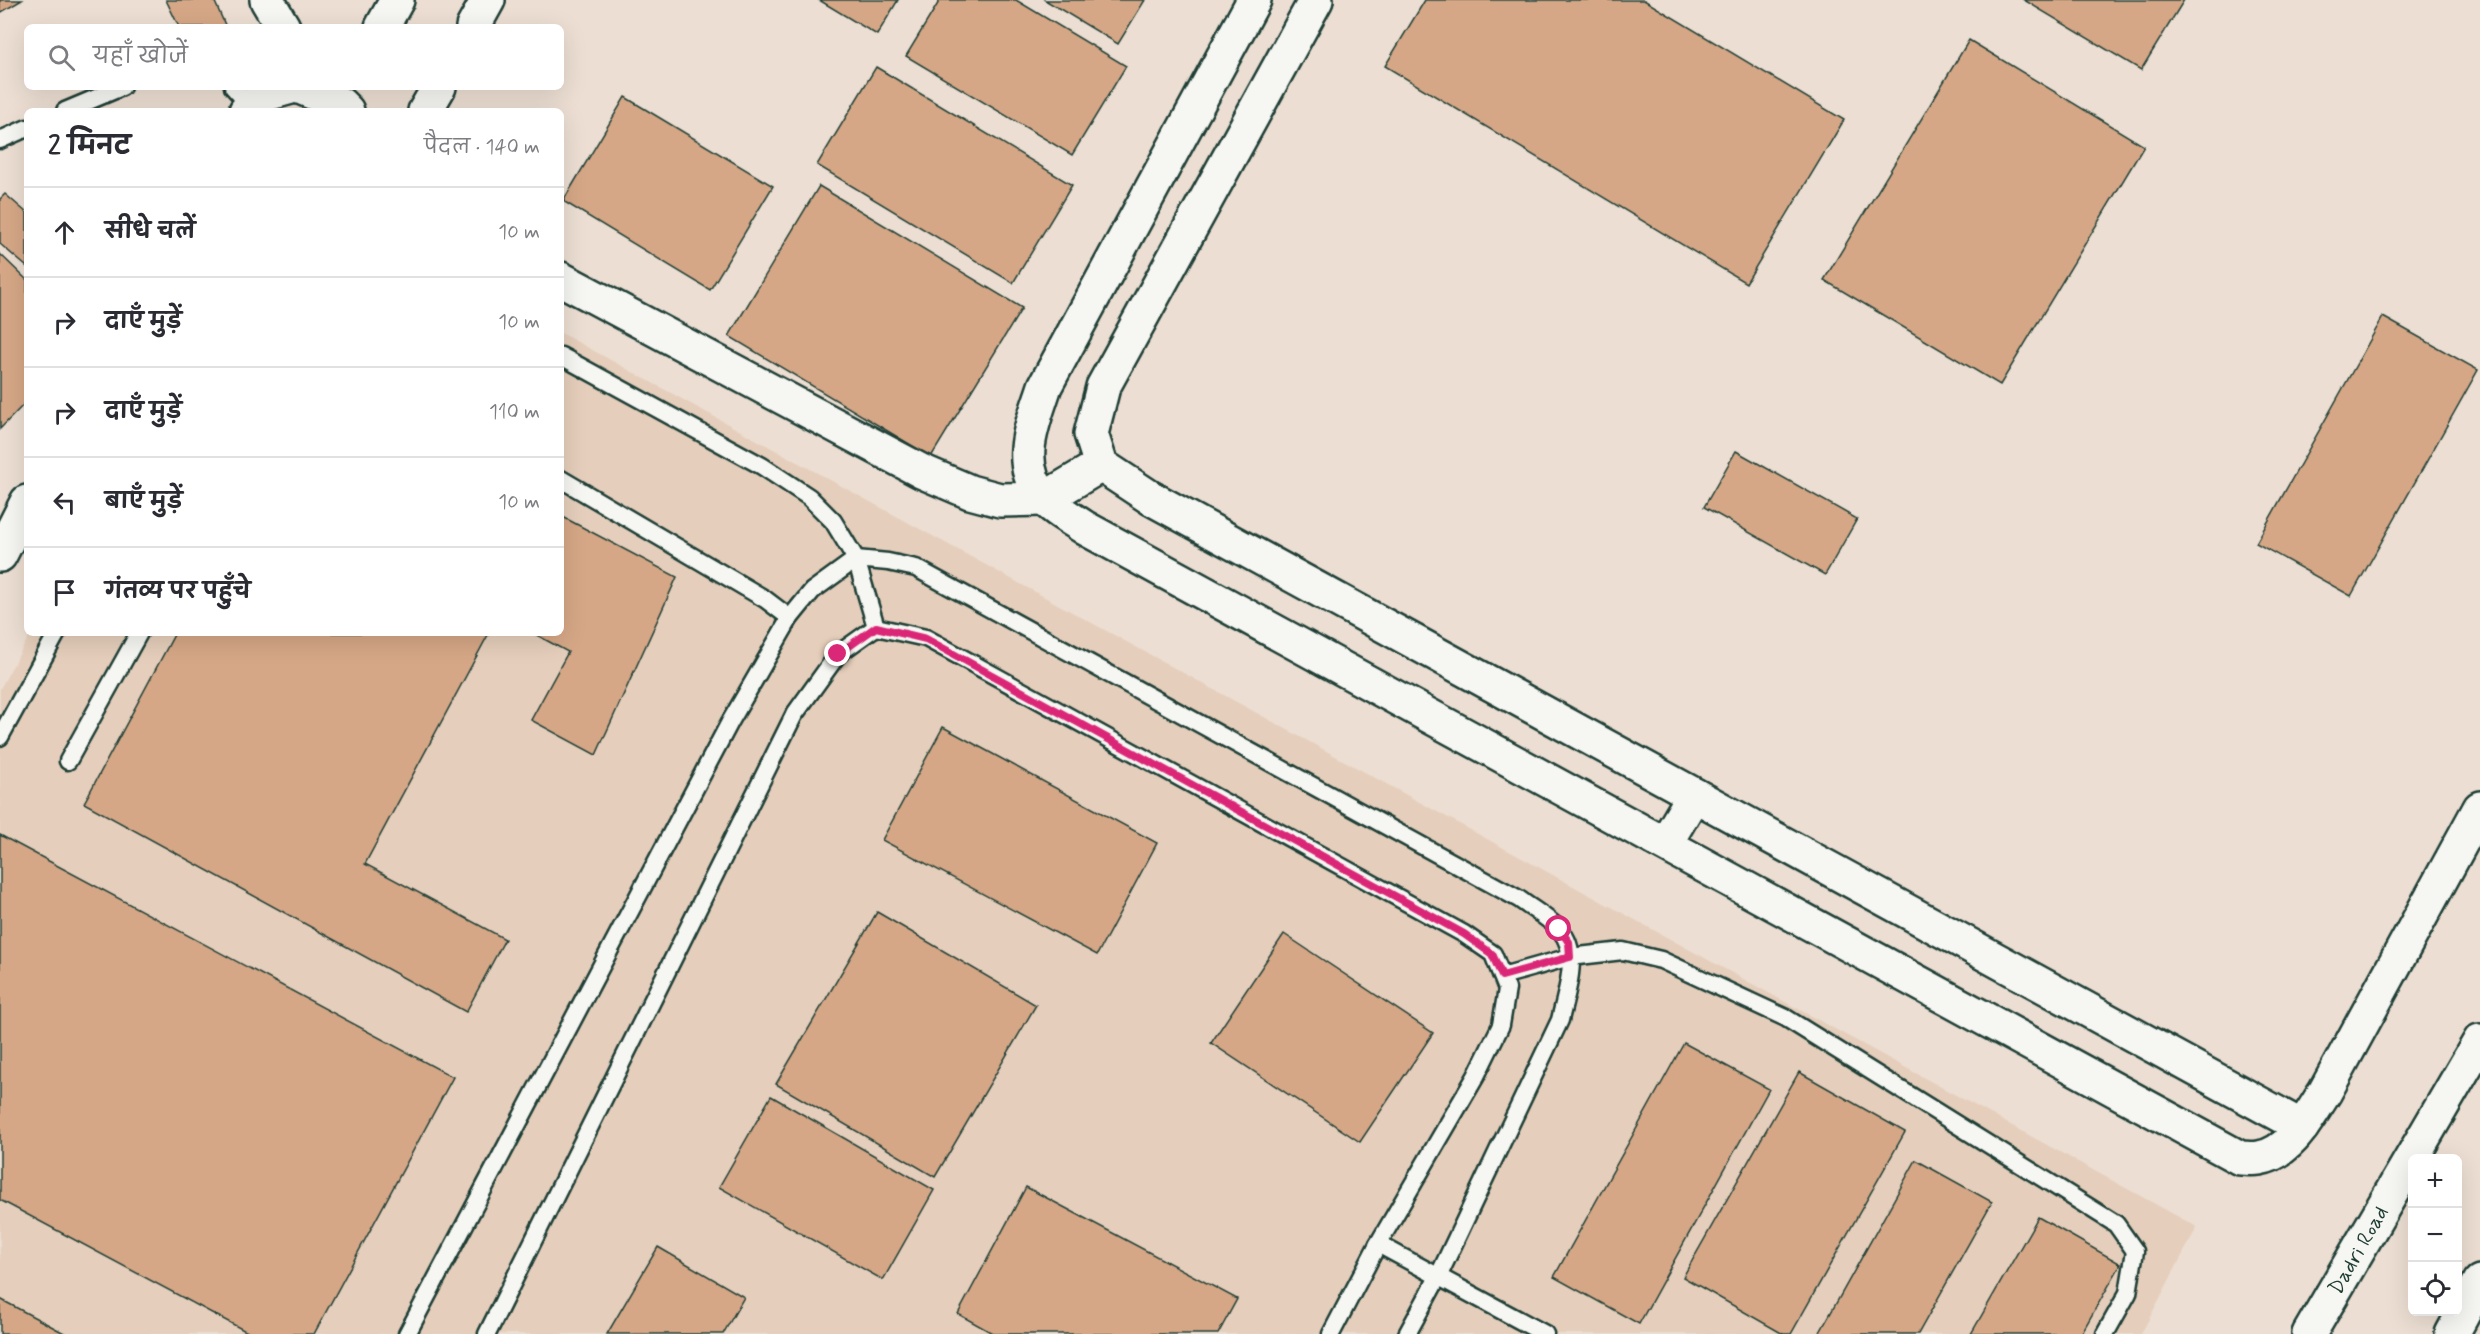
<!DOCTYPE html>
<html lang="hi">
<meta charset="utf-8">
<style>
body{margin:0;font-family:Mynerve,"Playpen Sans Deva",sans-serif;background:#f2f2f3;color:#2b2b33}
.controls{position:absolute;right:18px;bottom:18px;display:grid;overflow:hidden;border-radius:9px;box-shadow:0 6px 24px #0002}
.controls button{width:54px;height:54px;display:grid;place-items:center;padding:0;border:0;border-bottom:2px solid #e1e1e2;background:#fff;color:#2b2b33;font:30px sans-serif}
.stop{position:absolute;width:18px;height:18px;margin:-14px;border:4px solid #db2777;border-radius:50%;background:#fff}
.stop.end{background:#db2777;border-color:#fff;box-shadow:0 2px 6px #0008}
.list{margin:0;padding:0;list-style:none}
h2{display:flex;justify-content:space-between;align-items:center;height:78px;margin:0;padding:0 24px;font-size:26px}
h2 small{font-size:20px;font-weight:400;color:#7c7c81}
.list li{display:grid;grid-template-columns:39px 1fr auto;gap:18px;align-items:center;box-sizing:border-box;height:90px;padding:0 24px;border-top:2px solid #e1e1e2}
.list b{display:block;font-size:22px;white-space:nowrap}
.list em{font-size:20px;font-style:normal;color:#7c7c81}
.icon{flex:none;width:33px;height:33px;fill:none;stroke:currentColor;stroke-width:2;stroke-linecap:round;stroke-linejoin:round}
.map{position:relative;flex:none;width:2480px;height:1334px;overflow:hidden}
.search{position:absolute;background:#fff;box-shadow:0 6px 24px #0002;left:24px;top:24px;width:540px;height:66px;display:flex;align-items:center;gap:15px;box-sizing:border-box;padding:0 21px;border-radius:9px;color:#7c7c81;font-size:22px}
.panel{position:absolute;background:#fff;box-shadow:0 6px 24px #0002;left:24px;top:108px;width:540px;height:528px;border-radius:9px}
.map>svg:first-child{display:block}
.built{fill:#e5cebb}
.building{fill:#d5a786;stroke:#1f3d34;stroke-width:1.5}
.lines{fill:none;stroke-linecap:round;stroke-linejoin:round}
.service-casing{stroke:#1f3d34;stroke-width:21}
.minor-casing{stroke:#1f3d34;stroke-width:38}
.tertiary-casing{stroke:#1f3d34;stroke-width:38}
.secondary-casing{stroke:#1f3d34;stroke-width:38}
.service{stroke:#f6f6f2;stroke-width:16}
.minor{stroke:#f6f6f2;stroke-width:33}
.tertiary{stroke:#f6f6f2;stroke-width:33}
.secondary{stroke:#f6f6f2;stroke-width:33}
.route{stroke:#db2777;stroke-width:8}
.labels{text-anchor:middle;stroke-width:4.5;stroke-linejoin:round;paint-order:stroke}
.street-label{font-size:21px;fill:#1f3d34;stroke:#f6f6f2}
</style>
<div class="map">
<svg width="2480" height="1334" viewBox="0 0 2480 1334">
<rect width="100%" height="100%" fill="#ecded2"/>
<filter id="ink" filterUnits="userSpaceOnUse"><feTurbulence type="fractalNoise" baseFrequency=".0167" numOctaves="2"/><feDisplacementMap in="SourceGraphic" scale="12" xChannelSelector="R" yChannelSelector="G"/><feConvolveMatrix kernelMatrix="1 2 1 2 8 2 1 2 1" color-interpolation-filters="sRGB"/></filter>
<g filter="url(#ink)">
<path class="built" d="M561,333L2197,1227L2141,1334H0V689L31,633H561Z"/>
<g class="building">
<path d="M0,0H22L0,13Z"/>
<path d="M166,0H214L226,27H179Z"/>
<path d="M819,0H898L877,35Z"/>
<path d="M940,0H1016L1126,66L1072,155L906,56Z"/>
<path d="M1045,0H1145L1118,44Z"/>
<path d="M1425,0H1644L1844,120L1746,283L1385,66Z"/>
<path d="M2024,0H2184L2141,70Z"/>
<path d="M1969,40L2144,146L2000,385L1824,280Z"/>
<path d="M876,67L1072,185L1013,283L817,165Z"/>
<path d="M625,97L773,186L710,290L563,201Z"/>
<path d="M819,186L1022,308L931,457L729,336Z"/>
<path d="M5,194L27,213V267L0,244V199Z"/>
<path d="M0,254L27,280V401L0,429Z"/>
<path d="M2383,317L2478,370L2351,596L2256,543Z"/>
<path d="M1736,451L1857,519L1825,575L1704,507Z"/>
<path d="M561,516L677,577L596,755L531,720L568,652L533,633H561Z"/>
<path d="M175,633H489L365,864L505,939L466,1012L84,803Z"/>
<path d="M943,727L1157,843L1097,955L882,840Z"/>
<path d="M0,835L453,1077L314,1334H251L0,1200Z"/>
<path d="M877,912L1036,1005L935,1177L776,1084Z"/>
<path d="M1284,934L1433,1033L1360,1142L1211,1043Z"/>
<path d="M1684,1043L1769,1089L1639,1324L1554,1277Z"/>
<path d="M1799,1072L1905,1132L1791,1334H1783L1683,1277Z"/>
<path d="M771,1096L934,1190L883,1280L719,1187Z"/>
<path d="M1916,1160L1992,1202L1918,1334H1819Z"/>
<path d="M1026,1187L1237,1299L1218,1334H994L958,1314Z"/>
<path d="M2038,1217L2121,1264L2081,1334H1971Z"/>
<path d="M658,1247L744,1297L723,1334H607Z"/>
<path d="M0,1299L66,1334H0Z"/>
</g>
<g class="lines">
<g class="service-casing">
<g id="service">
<path d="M233,87L251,107"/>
<path d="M65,111L122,87"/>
<path d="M0,140L27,128"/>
<path d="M561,356L762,466L809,497L833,521L856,559L876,627"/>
<path d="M561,479L765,599L790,618"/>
<path d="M0,737L57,633"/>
<path d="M68,761L139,633"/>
<path d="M1502,976L1570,957L1623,951L1661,960L1786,1018L2116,1224L2135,1251L2128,1293L2105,1334"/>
<path d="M1378,1244L1545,1334"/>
<path d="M407,1334L730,722L790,618L812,591L856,559L888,562L916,568L1519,899C1532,909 1549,918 1560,930C1581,953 1566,993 1560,1020L1438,1277L1407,1334"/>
<path d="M487,1334L794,715L838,654L876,627L926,638L1464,934L1493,954L1507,989L1501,1025L1476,1076L1378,1244L1331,1334"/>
</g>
</g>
<g class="minor-casing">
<path id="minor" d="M267,0L283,27"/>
</g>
<g class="tertiary-casing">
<g id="tertiary">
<path d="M1254,0L1045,386C1033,423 1014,463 1043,497C1053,509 1072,519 1085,528L2240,1158C2246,1158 2253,1159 2259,1158C2291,1153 2309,1116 2325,1092L2480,808"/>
<path d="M1316,0L1103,387L1091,434L1101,465L1151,498L2302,1127"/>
<path d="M382,27L397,0"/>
<path d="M473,27L488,0"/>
<path d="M300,87L340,104L347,111"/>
<path d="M246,111L266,94L291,87"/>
<path d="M425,111L439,87"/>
<path d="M561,279L921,471L970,492L1000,500L1044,499L1101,465"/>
<path d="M0,555L27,502"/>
<path d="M1665,844L1694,795"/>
</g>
</g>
<g class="secondary-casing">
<g id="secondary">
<path d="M2309,1334L2480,1041"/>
<path d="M2452,1334L2480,1282"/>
</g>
</g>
<use href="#service" class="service"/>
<use href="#minor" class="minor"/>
<use href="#tertiary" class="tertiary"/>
<use href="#secondary" class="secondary"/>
</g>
</g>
<g class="lines" filter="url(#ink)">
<path class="route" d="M838,654L876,627L926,639L1464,934L1492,954L1502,976L1570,957L1569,942L1559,929"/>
</g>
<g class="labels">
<g class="street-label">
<text transform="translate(2358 1250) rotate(-60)" y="7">Dadri Road</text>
</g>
</g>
</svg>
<div class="controls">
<button>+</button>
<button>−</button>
<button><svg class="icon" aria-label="locate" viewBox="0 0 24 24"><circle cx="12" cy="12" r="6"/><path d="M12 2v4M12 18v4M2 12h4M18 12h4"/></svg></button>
</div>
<div class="stop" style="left:1559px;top:929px"></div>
<div class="stop end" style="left:838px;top:654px"></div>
<div class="search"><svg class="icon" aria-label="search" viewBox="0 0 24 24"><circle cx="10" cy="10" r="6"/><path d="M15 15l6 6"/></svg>यहाँ खोजें</div>
<section class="panel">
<h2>2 मिनट<small>पैदल · 140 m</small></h2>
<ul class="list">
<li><svg class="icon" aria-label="ahead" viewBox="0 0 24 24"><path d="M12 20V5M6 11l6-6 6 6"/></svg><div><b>सीधे चलें</b></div><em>10 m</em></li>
<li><svg class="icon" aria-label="right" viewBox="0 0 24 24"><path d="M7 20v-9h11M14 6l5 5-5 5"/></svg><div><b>दाएँ मुड़ें</b></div><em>10 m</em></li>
<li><svg class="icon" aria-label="right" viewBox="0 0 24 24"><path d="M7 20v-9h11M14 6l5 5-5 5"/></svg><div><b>दाएँ मुड़ें</b></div><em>110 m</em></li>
<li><svg class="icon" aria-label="left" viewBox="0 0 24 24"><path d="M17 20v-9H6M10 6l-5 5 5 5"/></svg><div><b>बाएँ मुड़ें</b></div><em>10 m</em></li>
<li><svg class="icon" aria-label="arrive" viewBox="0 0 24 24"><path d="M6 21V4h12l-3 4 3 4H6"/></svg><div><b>गंतव्य पर पहुँचे</b></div></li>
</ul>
</section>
</div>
